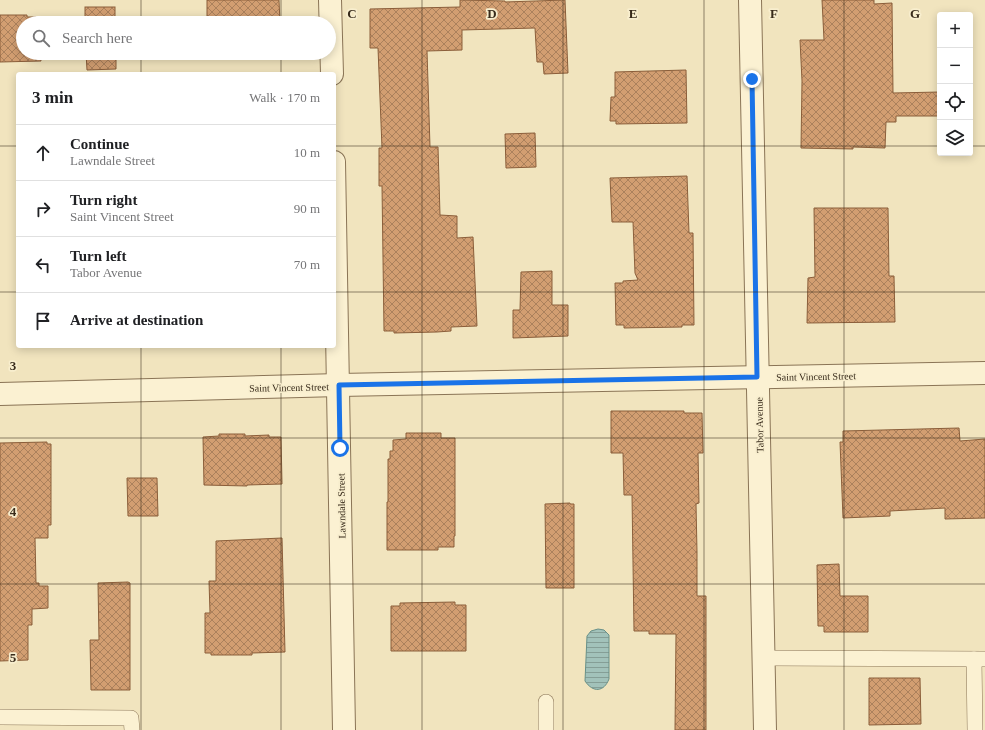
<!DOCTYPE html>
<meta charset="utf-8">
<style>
body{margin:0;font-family:"Times New Roman",serif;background:#f2f2f2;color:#202124}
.controls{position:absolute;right:12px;top:12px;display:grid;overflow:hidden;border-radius:4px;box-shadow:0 2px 10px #0003}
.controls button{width:36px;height:36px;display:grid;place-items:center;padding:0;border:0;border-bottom:1px solid #e0e0e0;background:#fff;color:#202124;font:20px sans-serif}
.stop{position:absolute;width:12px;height:12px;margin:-9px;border:3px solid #1a73e8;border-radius:50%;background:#fff}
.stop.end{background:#1a73e8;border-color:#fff;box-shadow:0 1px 4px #0008}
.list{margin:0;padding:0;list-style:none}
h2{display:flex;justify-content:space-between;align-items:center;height:52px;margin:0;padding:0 16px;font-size:17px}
h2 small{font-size:13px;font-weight:400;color:#757577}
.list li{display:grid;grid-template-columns:26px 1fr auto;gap:12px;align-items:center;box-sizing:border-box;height:56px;padding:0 16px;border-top:1px solid #e0e0e0}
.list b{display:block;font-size:15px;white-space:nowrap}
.list p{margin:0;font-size:13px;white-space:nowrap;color:#757577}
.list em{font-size:13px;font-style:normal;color:#757577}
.icon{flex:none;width:22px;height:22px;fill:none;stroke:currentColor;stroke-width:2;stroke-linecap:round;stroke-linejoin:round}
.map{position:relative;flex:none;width:985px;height:730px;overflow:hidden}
.search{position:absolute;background:#fff;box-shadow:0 2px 10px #0003;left:16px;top:16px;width:320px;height:44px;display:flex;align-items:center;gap:10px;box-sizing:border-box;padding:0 14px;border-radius:22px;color:#757577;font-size:15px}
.panel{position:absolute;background:#fff;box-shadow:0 2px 10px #0003;left:16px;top:72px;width:320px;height:276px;border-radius:4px}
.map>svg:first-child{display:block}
.water{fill:url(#water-rules);stroke:#689088}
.building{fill:url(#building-cross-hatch);stroke:#8b5e3a}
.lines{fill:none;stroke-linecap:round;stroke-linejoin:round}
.service-casing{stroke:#8a7456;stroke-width:16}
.minor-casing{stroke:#8a7456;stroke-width:24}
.service{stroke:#fbf1d2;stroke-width:15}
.minor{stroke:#fbf1d2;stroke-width:22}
.route{stroke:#1a73e8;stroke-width:5}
.grid{fill:none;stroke:#382b1b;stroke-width:1;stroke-opacity:0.55}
.labels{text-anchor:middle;stroke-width:3.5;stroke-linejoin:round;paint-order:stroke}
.street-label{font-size:10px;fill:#382b1b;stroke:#f8eece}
.grid-label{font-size:13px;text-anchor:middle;font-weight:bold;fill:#382b1b;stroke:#f8eece;stroke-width:3.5;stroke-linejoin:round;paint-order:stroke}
</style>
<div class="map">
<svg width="985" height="730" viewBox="0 0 985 730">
<defs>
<pattern id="water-rules" width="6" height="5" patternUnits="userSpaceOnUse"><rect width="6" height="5" fill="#a2c2ba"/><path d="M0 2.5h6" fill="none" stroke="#859e96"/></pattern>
<pattern id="building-cross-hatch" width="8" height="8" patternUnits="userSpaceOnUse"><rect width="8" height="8" fill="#d29e71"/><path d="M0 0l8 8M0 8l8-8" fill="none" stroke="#ab815c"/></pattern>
</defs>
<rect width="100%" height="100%" fill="#f1e4be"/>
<path class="water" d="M598,629L604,630L609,635V679C604,692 593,693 585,681L587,636L591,631Z"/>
<g class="building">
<path d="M207,0H279L280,23H207Z"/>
<path d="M460,0L505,1V2L565,0L568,73L544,74L543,62H537L535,28L462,30V50L427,51L430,147H438L440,215L457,216V238L473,237L477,326L451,327V331L437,332L394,333V331H384L382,186H379V148H382L378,48H370V9L460,7Z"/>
<path d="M822,0H874V4L892,3L893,93L940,92V116H896V122H886L885,148L853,147V149L801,148L802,81L800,40H824Z"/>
<rect x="85" y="7" width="30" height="16"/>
<path d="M0,15H27V17H36V19H40V23H23V53H40L41,61L0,62Z"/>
<path d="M86,53H116V69L87,70Z"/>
<path d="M207,53H280V57L207,58Z"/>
<path d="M686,70L687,123L616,124V121H610L611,97H615V72Z"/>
<path d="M535,133L536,167L506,168L505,134Z"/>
<path d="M687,176L689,233H693L694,325H682V327L624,328V325H616L615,283H623V281L638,280L635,273L633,222H612L610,178Z"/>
<path d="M814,208H888L889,276H894L895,322L807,323L808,278L815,277Z"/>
<path d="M552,271V305H568V336L513,338V310H520L521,272Z"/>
<path d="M611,411H684V413H702L703,453H698L699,503L696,504L697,552V596H706V730H675L676,634H649V631H634L632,495H624L623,453H611Z"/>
<path d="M959,428L960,441L985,439V518L945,519V508L890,511V516L843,518L840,442H843V431Z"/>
<path d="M406,433H441V438H455V536H454V547H438V550H387V502H388V459H390V451H393V440L406,439Z"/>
<path d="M219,434H245V436L269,435V437H281L282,484L247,485V486L204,485L203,437L219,436Z"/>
<path d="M47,442V444H51V525H48V538H35L36,583H39V586H48V608L32,609V625H28V660L0,661V443Z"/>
<path d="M127,478H157L158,516H128Z"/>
<path d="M570,503V504H574V588H546L545,504Z"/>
<path d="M282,538L285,652L252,653V655H211V653H205V613H210L209,581H216V541Z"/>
<path d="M839,564L840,596H868V632H824V626H818L817,565Z"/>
<path d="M128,582L130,583V690H91L90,640H99L98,583Z"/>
<path d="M455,602V605H466V651H391V606H400V603Z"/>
<path d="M869,678H920L921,724L869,725Z"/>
</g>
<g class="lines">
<g class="service-casing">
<g id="service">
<path d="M764,658L985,659"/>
<path d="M974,659L975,730"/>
<path d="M546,702V730"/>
<path d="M0,717L131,718L132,730"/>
</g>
</g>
<g class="minor-casing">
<g id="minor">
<path d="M330,0L332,74"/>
<path d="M750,0L765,730"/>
<path d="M334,162L344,730"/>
<path d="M0,394L339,385L985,373"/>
</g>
</g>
<use href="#service" class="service"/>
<use href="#minor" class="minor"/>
</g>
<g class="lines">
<path class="route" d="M340,448L339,385L757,377L752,79"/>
</g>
<path class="grid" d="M141,0V23M281,0V23M422,0V730M563,0V730M704,0V730M844,0V730M141,53V74M281,53V74M0,146H18M334,146H940M970,146H985M0,292H18M334,292H985M141,346V730M281,346V730M0,438H985M0,584H985"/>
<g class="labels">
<g class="street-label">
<text transform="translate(816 376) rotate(-1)" y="4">Saint Vincent Street</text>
<text transform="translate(289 387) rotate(-1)" y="4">Saint Vincent Street</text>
<text transform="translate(759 425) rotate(-91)" y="4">Tabor Avenue</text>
<text transform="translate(341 506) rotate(-91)" y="4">Lawndale Street</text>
</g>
</g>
<g class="grid-label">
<text x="352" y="18">C</text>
<text x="492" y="18">D</text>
<text x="633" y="18">E</text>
<text x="774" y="18">F</text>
<text x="915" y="18">G</text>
<text x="13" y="370">3</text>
<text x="13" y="516">4</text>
<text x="13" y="662">5</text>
</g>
</svg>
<div class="controls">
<button>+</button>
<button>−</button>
<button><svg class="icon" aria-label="locate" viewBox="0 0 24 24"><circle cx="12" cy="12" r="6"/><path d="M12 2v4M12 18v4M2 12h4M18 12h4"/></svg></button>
<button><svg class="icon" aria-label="layers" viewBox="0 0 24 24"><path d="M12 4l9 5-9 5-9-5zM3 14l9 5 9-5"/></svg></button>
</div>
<div class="stop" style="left:340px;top:448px"></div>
<div class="stop end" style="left:752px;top:79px"></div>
<div class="search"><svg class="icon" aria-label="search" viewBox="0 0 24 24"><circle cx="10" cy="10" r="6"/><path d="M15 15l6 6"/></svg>Search here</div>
<section class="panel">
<h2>3 min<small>Walk · 170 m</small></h2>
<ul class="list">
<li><svg class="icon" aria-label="ahead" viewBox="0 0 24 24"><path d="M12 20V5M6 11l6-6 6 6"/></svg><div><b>Continue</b><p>Lawndale Street</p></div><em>10 m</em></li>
<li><svg class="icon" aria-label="right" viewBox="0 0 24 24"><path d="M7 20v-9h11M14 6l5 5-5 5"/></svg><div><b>Turn right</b><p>Saint Vincent Street</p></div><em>90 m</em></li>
<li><svg class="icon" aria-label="left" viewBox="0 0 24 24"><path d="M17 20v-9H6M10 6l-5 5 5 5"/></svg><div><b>Turn left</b><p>Tabor Avenue</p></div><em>70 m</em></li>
<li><svg class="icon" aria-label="arrive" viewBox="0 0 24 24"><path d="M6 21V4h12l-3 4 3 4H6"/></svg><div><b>Arrive at destination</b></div></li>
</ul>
</section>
</div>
